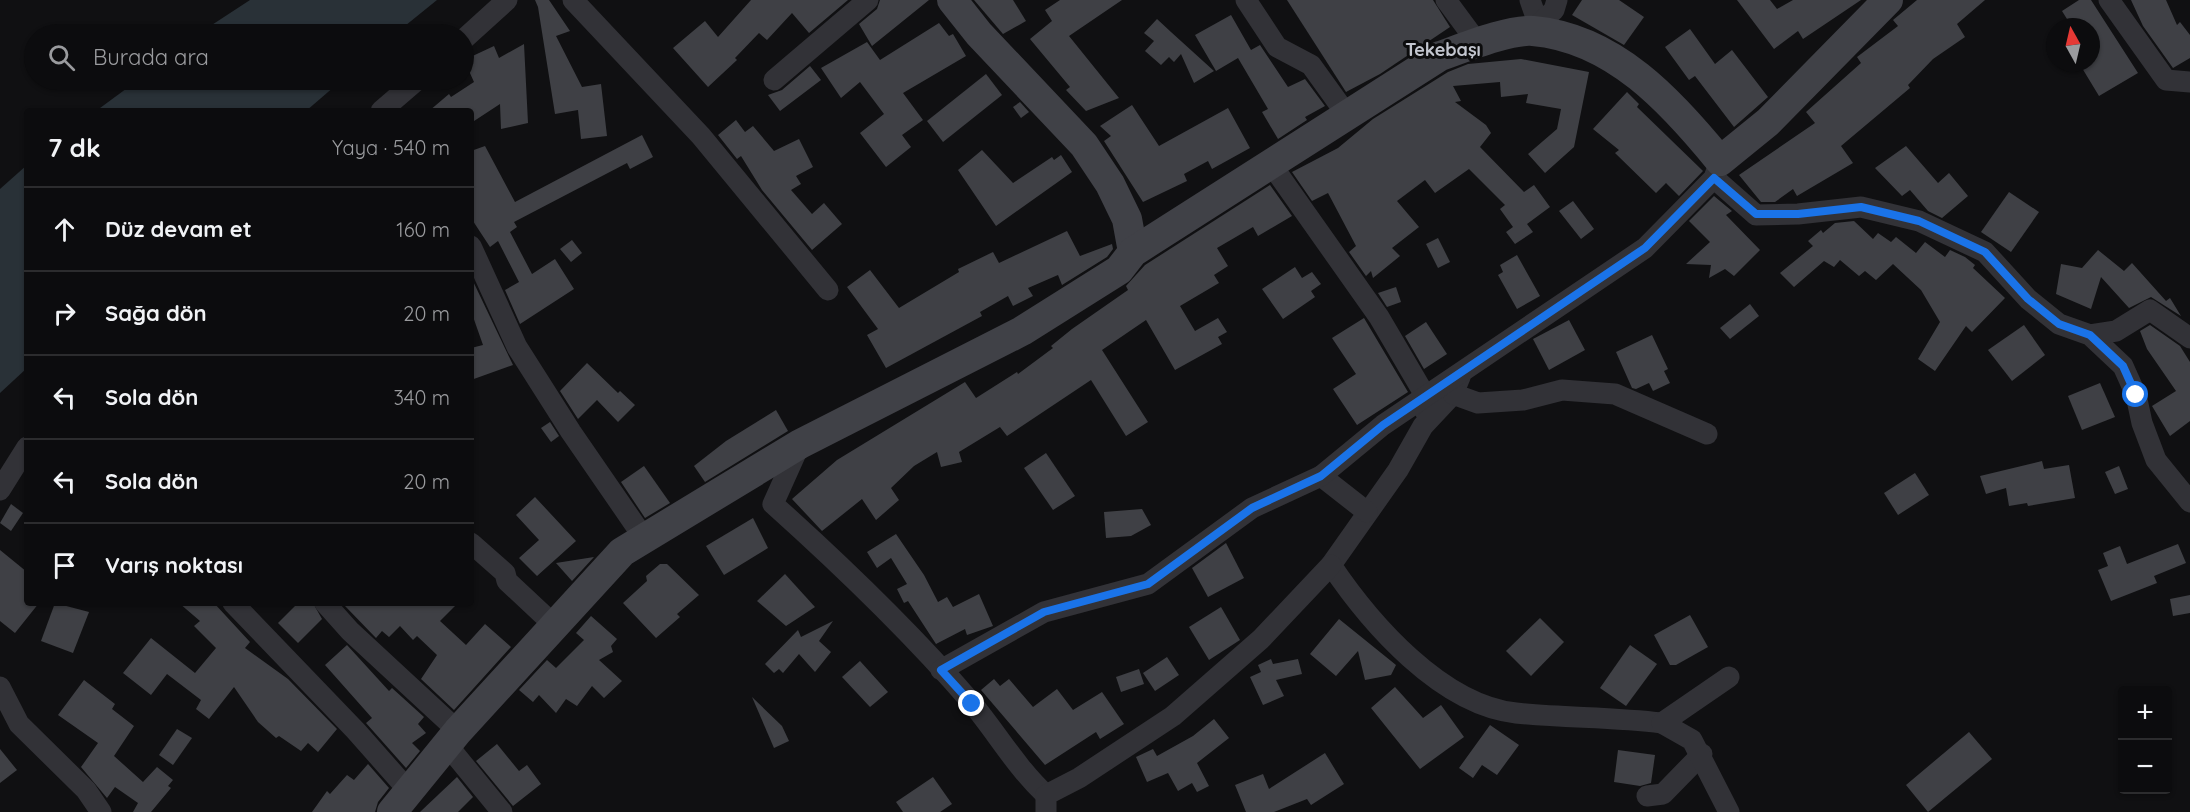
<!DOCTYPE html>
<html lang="tr">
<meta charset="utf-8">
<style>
body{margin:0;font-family:Quicksand,sans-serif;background:#151517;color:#f1f3f6}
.controls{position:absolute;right:18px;bottom:18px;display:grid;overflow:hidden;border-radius:6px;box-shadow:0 2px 4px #0004}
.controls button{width:54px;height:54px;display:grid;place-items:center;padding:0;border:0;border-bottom:2px solid #2c2c2e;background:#0c0c0e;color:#f1f3f6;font:30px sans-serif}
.compass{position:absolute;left:2046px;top:18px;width:54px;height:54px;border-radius:50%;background:#0c0c0e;box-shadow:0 2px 4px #0004;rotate:352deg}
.stop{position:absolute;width:18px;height:18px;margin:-14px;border:4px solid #1a73e8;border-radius:50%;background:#fff}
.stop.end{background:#1a73e8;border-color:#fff;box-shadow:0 2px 6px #0008}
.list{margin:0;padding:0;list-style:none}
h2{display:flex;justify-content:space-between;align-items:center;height:78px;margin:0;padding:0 24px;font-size:26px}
h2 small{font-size:20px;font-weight:400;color:#9a9b9e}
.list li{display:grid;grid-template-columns:39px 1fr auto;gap:18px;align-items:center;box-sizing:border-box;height:84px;padding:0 24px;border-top:2px solid #2c2c2e}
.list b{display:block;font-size:22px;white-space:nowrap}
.list em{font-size:20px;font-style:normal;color:#9a9b9e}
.icon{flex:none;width:33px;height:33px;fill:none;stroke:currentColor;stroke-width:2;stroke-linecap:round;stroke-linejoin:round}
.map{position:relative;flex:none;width:2190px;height:812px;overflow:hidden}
.search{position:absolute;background:#0c0c0e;box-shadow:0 2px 4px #0004;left:24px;top:24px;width:450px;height:66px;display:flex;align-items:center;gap:15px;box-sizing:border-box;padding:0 21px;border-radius:33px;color:#9a9b9e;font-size:22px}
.panel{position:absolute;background:#0c0c0e;box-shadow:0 2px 4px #0004;left:24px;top:108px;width:450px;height:498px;border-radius:6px}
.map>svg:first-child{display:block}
.water{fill:#293137}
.building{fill:#3f4045}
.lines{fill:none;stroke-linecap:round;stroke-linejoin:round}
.street{stroke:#323237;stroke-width:21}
.secondary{stroke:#404147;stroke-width:30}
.route{stroke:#1a73e8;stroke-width:8}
.labels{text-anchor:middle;stroke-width:6;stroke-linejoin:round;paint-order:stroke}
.quarter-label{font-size:18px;font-weight:bold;fill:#c3c6cf;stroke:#0c0c0d}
</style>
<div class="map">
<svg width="2190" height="812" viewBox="0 0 2190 812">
<rect width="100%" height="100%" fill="#101012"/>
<g class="water">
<path d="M250,0H437L395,34H198Z"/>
<path d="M138,80H342L306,111H96Z"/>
<path d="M27,165V368L0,393V189Z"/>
</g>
<g class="building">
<path d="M535,0H549L570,31L556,36L582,87L601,84L607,136L581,139L578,110L555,114L538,7Z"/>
<path d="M751,0H848L809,33L792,13L767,40L759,33L735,58L737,60L708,87L673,48L705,21L718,37Z"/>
<path d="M880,0H929L872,46L859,24L877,9Z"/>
<path d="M974,0H1013L1026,21L1003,34Z"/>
<path d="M1060,0H1122L1069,36L1119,98L1086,111L1066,90L1070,87L1030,39L1052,21L1045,10Z"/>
<path d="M1287,0H1433L1450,27L1380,74L1346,92Z"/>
<path d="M1582,0H1619L1644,17L1624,45L1572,15Z"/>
<path d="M1737,0H1770L1777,9L1793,0H1861L1803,39L1798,31L1774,49Z"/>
<path d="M1917,0H1985L1957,24L1965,37L1933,59L1908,85L1910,88L1841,146L1853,163L1797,196L1793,189L1775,202H1761L1739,175L1815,123L1806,112L1861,63L1857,57L1898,26L1893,20Z"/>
<path d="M2079,0H2091L2138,73L2099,96L2079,63H2091V27H2072L2062,11Z"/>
<path d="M2131,0H2166L2177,25L2180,22L2190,35V58L2173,68L2143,26Z"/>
<path d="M1231,15L1251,50L1260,45L1288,87L1305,79L1325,106L1305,117L1307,120L1278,139L1262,112L1268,109L1238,58L1216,71L1195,35Z"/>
<path d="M1157,19L1171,32L1214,71L1194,83L1181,54L1174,62L1169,57L1161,65L1145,51L1154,41L1144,33Z"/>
<path d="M939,23L949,36L953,34L966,56L903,93L923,120L902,135L911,147L886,167L860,133L884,114L860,82L841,98L821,68L867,42L880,60Z"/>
<path d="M1690,29L1715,64L1732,50L1768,97L1734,127L1695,76L1689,80L1665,47Z"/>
<path d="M524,44L528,123L501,129L500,104L471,123V111H429L449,94L451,97L474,82L464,60L494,46L499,58Z"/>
<path d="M1521,59L1589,72L1574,147L1545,173L1528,154L1557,129L1561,109L1526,103L1528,94L1501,97L1500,82L1453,86L1461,101L1455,102L1486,125L1491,133L1480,147L1524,192L1534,185L1550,207L1527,224L1533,232L1515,244L1506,232L1513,227L1500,209L1505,205L1469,169L1435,193L1425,180L1397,201L1419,227L1392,248L1400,256L1373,278L1371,271L1366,276L1349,252L1356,246L1328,193L1312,201L1292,172L1338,148L1373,119L1448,72L1468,64Z"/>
<path d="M810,66L821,80L780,111L768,95L782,90Z"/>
<path d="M986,74L1002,95L943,142L927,121Z"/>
<path d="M1627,92L1639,104L1637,107L1703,171L1679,196L1666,183L1656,193L1615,153L1619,150L1593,129Z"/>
<path d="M1020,102L1029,112L1021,118L1013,107Z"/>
<path d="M1132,105L1159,146L1228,108L1250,148L1212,169L1208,161L1184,174L1187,181L1143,202L1104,141L1111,136L1100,126Z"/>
<path d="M736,120L745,132L753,126L774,151L799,139L813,167L796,176L801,184L791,190L812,214L824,203L842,224L812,250L762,190L741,156L737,159L718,135Z"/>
<path d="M642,135L653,157L630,169L627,163L514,222L517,227L510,232L532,274L555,259L574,289L520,324L505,290L519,282L498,241L490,247L471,218V151L485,146L515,202Z"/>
<path d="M1906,146L1938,183L1949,173L1968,196L1942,218L1928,211L1910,190L1902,196L1875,168Z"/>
<path d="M982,150L1013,183L1052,157L1054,160L1061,155L1072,172L996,226L958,170Z"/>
<path d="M1270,185L1292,216L1258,236L1253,227L1217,248L1228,266L1214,275L1219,283L1180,306L1195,331L1218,318L1227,332L1218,337L1222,344L1175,370L1146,320L1102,350L1148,422L1126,436L1091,380L1007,436L1000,427L959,452L962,462L941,467L937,452L914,466L891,488L899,500L876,520L862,499L822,531L792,499L837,460L965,382L976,398L1017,372L1018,374L1053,348L1051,346L1072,329L1128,290L1126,286L1145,265Z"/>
<path d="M2009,192L2039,212L2011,252L1981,232Z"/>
<path d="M1714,196L1732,211L1726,215L1760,250L1734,276L1725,269L1709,278L1711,265L1686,264L1710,242L1689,221Z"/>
<path d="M1573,201L1594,229L1581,239L1559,211Z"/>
<path d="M1854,221L1873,239L1878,233L1891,242L1896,237L1916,253L1925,242L1945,257L1950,250L1965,257L1975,265L1973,268L2005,298L1972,332L1966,326L1935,371L1918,359L1940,322L1921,290L1893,264L1876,280L1865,271L1859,276L1840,260L1834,267L1824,261L1794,287L1780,273L1813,246L1808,241L1821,230L1823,233L1835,223Z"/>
<path d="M1067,231L1080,256L1112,244L1113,249L1107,257L1062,285L1058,275L1028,288L1033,296L1013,306L1008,296L980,312L982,316L886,368L867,335L878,329L847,287L870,270L899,308L959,272L958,269L993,252L999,263Z"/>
<path d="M1438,238L1450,262L1438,268L1426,244Z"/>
<path d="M572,240L582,253L571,262L560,249Z"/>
<path d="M2098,250L2124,271L2132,263L2166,301L2170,298L2181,316L2151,297L2129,308L2101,277L2091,309L2056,294L2061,264L2082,268Z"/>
<path d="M1517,255L1540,296L1517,309L1498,275L1503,272L1500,265Z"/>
<path d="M1295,267L1302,278L1312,272L1321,284L1311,291L1315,297L1283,319L1262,289Z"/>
<path d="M471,277L513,365L471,380V348L483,345L471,311Z"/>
<path d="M1396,287L1401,302L1387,307L1378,293Z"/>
<path d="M1750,304L1759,316L1730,339L1720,328Z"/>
<path d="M1364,318L1408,392L1357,425L1333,389L1356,374L1332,338Z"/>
<path d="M1569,320L1585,350L1549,370L1533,339Z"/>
<path d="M1426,322L1447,354L1424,369L1405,336Z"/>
<path d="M2024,325L2045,355L2012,381L1988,350Z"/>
<path d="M2150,325L2180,346L2190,362V421L2170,436L2152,406L2176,391L2147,349L2140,331Z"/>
<path d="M1652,335L1668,369L1664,371L1670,383L1653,391L1649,383L1636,389L1632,388L1616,352Z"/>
<path d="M587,363L618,393L620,391L635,405L618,422L597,400L578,419L560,391Z"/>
<path d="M2100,383L2115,417L2082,430L2068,396Z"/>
<path d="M776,410L788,431L705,482L694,466L726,441Z"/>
<path d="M550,422L559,436L551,442L541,428Z"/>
<path d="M1046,453L1075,496L1053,510L1024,468Z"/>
<path d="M2042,461L2044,469L2069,465L2075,498L2028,506L2027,503L2009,506L2006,488L1986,494L1980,476Z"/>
<path d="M644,466L670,503L645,518L621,482Z"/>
<path d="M2119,466L2128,489L2115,494L2105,472Z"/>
<path d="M1915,473L1929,495L1898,515L1884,493Z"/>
<path d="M535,497L576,541L537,576L519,558L539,540L516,515Z"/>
<path d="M11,504L23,513L11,531L0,523Z"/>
<path d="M1142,509L1151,525L1131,536L1106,538L1104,512Z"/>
<path d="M753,518L768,548L724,575L706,546Z"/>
<path d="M896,534L924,575L938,602L947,597L953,607L979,594L993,626L967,635L965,629L936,644L908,601L904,603L897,589L907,584L891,558L877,568L867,552Z"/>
<path d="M1226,543L1244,578L1208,597L1192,568Z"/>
<path d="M2178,544L2186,563L2154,576L2157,583L2111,601L2098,570L2108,566L2103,553L2120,546L2127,564Z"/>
<path d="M0,550L27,572V603H39L15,633L0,621Z"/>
<path d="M594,557L572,581L556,563Z"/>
<path d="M660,564H667L699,595L677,614L680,617L656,638L623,603L647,581L646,576Z"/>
<path d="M785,574L815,607L786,626L757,601Z"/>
<path d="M2190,595V613L2173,616L2170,599Z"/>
<path d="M55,603L89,612L73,653L41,641Z"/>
<path d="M179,603H214L250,642L245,648L288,679L337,729L318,752L308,743L301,751L279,736L276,738L258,722L234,687L209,719L196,709L201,700L167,674L151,695L123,673L151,638L195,673L216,648L194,626L200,621Z"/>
<path d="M298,603H313L322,619L298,643L278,623Z"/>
<path d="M348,603H458L440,621L466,645L485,624L511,647L454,710L421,679L437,655L417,636L413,640L400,626L389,637L382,631L376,638L345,606Z"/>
<path d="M1221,607L1240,640L1209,660L1189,627Z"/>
<path d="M1690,615L1708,647L1676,665H1670L1654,635Z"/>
<path d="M591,616L617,639L611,646L613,652L599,660L622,681L604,698L592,686L577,706L566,699L556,713L539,695L533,702L519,690L547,660L556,668L584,640L576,633Z"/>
<path d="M1540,618L1564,642L1531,676L1506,651Z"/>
<path d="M1339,619L1396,665L1391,675L1365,680L1358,651L1336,676L1310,654Z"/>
<path d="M833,621L819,641L831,652L815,672L799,654L783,673L779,669L774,673L765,664L798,630L801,637Z"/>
<path d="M347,645L389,691L392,688L424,717L418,724L426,733L412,743L420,751L406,768L366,723L372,718L325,665Z"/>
<path d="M1630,645L1657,664L1626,706L1600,688Z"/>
<path d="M1167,657L1179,675L1155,691L1143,673Z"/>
<path d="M1271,659L1273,664L1298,659L1302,674L1276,680L1284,696L1263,705L1250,677L1261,672L1258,665Z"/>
<path d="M860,661L888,692L870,707L842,677Z"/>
<path d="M1139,669L1144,684L1121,692L1116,677Z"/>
<path d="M994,679L1000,686L1009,679L1033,707L1057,689L1073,710L1102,692L1124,724L1100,739L1096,732L1045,765L981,690Z"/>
<path d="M84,680L115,704L112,709L134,726L114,756L143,782L157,767L173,780L168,786L171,788L151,812H133L138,803L115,787L107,798L81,767L98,743L58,715Z"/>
<path d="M1395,687L1423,718L1441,705L1464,737L1420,769L1371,708Z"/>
<path d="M752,697L782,726L789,741L774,748Z"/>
<path d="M1214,719L1229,738L1197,763L1209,786L1197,792L1192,783L1178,791L1168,773L1147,782L1136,757L1153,749L1157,756L1193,736Z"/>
<path d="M1490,725L1519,745L1497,775L1482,765L1473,778L1459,768Z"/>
<path d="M177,729L192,738L173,765L159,755Z"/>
<path d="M1969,732L1992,759L1928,812L1906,785Z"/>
<path d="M497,744L519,771L527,765L541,784L513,806L476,761Z"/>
<path d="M0,749L17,770L0,783Z"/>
<path d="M1618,750L1655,755L1651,783L1640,786L1614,782Z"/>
<path d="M1325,753L1344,784L1311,805L1307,799L1274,812H1246L1235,785L1263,774L1269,789Z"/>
<path d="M368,764L389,788L378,802L375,812H312L327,791L330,794L347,775L354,780Z"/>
<path d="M457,777L473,797L458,812H420Z"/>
<path d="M933,777L952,804L940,812H903L896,802Z"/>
</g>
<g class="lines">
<g class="street">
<path d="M573,0L701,136L828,290"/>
<path d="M1246,0L1277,47L1311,65L1347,115"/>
<path d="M1446,0L1477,42"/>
<path d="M1530,0L1539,26"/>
<path d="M2109,0L2166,80L2190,82"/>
<path d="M1532,31L1554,10L1557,0"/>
<path d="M464,39L507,0"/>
<path d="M774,80L868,0"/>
<path d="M381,111L417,80"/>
<path d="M1271,164L1379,317L1426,397L1425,411"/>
<path d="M1714,178L1756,215L1798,214L1861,207L1919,221L1985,252L2028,299L2059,324L2090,335L2123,366L2136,395L2142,423L2156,460L2190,502"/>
<path d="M471,246L517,347L571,432L644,538"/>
<path d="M2090,335L2116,331L2150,310L2190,338"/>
<path d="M1460,377L1453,394L1423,426L1398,470L1331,565C1370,623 1441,705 1516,713C1564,718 1613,717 1662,723"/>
<path d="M1453,394L1478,403L1523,400L1562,390L1615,394L1707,434"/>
<path d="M800,444L773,504C842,566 910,631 971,702C997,733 1016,767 1046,795"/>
<path d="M1321,476L1367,512"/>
<path d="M0,490L27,447"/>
<path d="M471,543L505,573L507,581L553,624"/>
<path d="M233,603L356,731L409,791"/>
<path d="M325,603L350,631L458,731"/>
<path d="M941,670L1044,612L1148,584L1252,508L1321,476L1383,425L1645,248L1714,178L1720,161"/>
<path d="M0,687L19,724L86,790L101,812"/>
<path d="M448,746L502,812"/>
<path d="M1647,796L1663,794L1702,754"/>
<path d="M1046,812V795L1079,778L1173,716L1261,639L1331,565"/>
<path d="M1729,812L1692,740L1662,723L1729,677"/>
</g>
<g class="secondary">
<path d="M952,0L979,34L1084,145L1110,184L1127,219L1133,252"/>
<path d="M392,812L458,731L622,552L800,444L1022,331L1119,270L1133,252L1440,56C1463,48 1510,29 1533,31C1614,38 1672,102 1720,161L1768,122L1888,0"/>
</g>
</g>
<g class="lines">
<path class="route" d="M972,704L941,670L1044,612L1148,584L1252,508L1321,476L1383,425L1645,248L1714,178L1756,214H1798L1861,207L1919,221L1985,252L2028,299L2059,324L2090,335L2123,366L2136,395"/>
</g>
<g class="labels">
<g class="quarter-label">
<text x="1443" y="56">Tekebaşı</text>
</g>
</g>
</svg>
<div class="controls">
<button>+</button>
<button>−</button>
</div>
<svg class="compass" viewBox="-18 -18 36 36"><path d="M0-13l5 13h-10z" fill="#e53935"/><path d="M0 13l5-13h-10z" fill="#9a9b9e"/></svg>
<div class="stop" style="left:2136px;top:395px"></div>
<div class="stop end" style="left:972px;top:704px"></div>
<div class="search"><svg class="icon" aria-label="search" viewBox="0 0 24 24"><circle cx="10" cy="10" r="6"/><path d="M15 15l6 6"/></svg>Burada ara</div>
<section class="panel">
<h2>7 dk<small>Yaya · 540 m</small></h2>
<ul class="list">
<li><svg class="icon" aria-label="ahead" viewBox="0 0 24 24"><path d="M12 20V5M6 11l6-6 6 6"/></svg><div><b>Düz devam et</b></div><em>160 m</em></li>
<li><svg class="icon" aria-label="right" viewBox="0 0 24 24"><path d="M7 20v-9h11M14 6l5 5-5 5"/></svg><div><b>Sağa dön</b></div><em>20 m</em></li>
<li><svg class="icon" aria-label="left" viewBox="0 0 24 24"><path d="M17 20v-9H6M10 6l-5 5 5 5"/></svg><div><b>Sola dön</b></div><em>340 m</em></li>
<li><svg class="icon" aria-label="left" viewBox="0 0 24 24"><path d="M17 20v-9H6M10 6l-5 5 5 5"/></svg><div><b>Sola dön</b></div><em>20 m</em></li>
<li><svg class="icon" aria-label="arrive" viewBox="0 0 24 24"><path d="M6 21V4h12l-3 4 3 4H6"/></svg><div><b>Varış noktası</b></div></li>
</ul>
</section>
</div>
